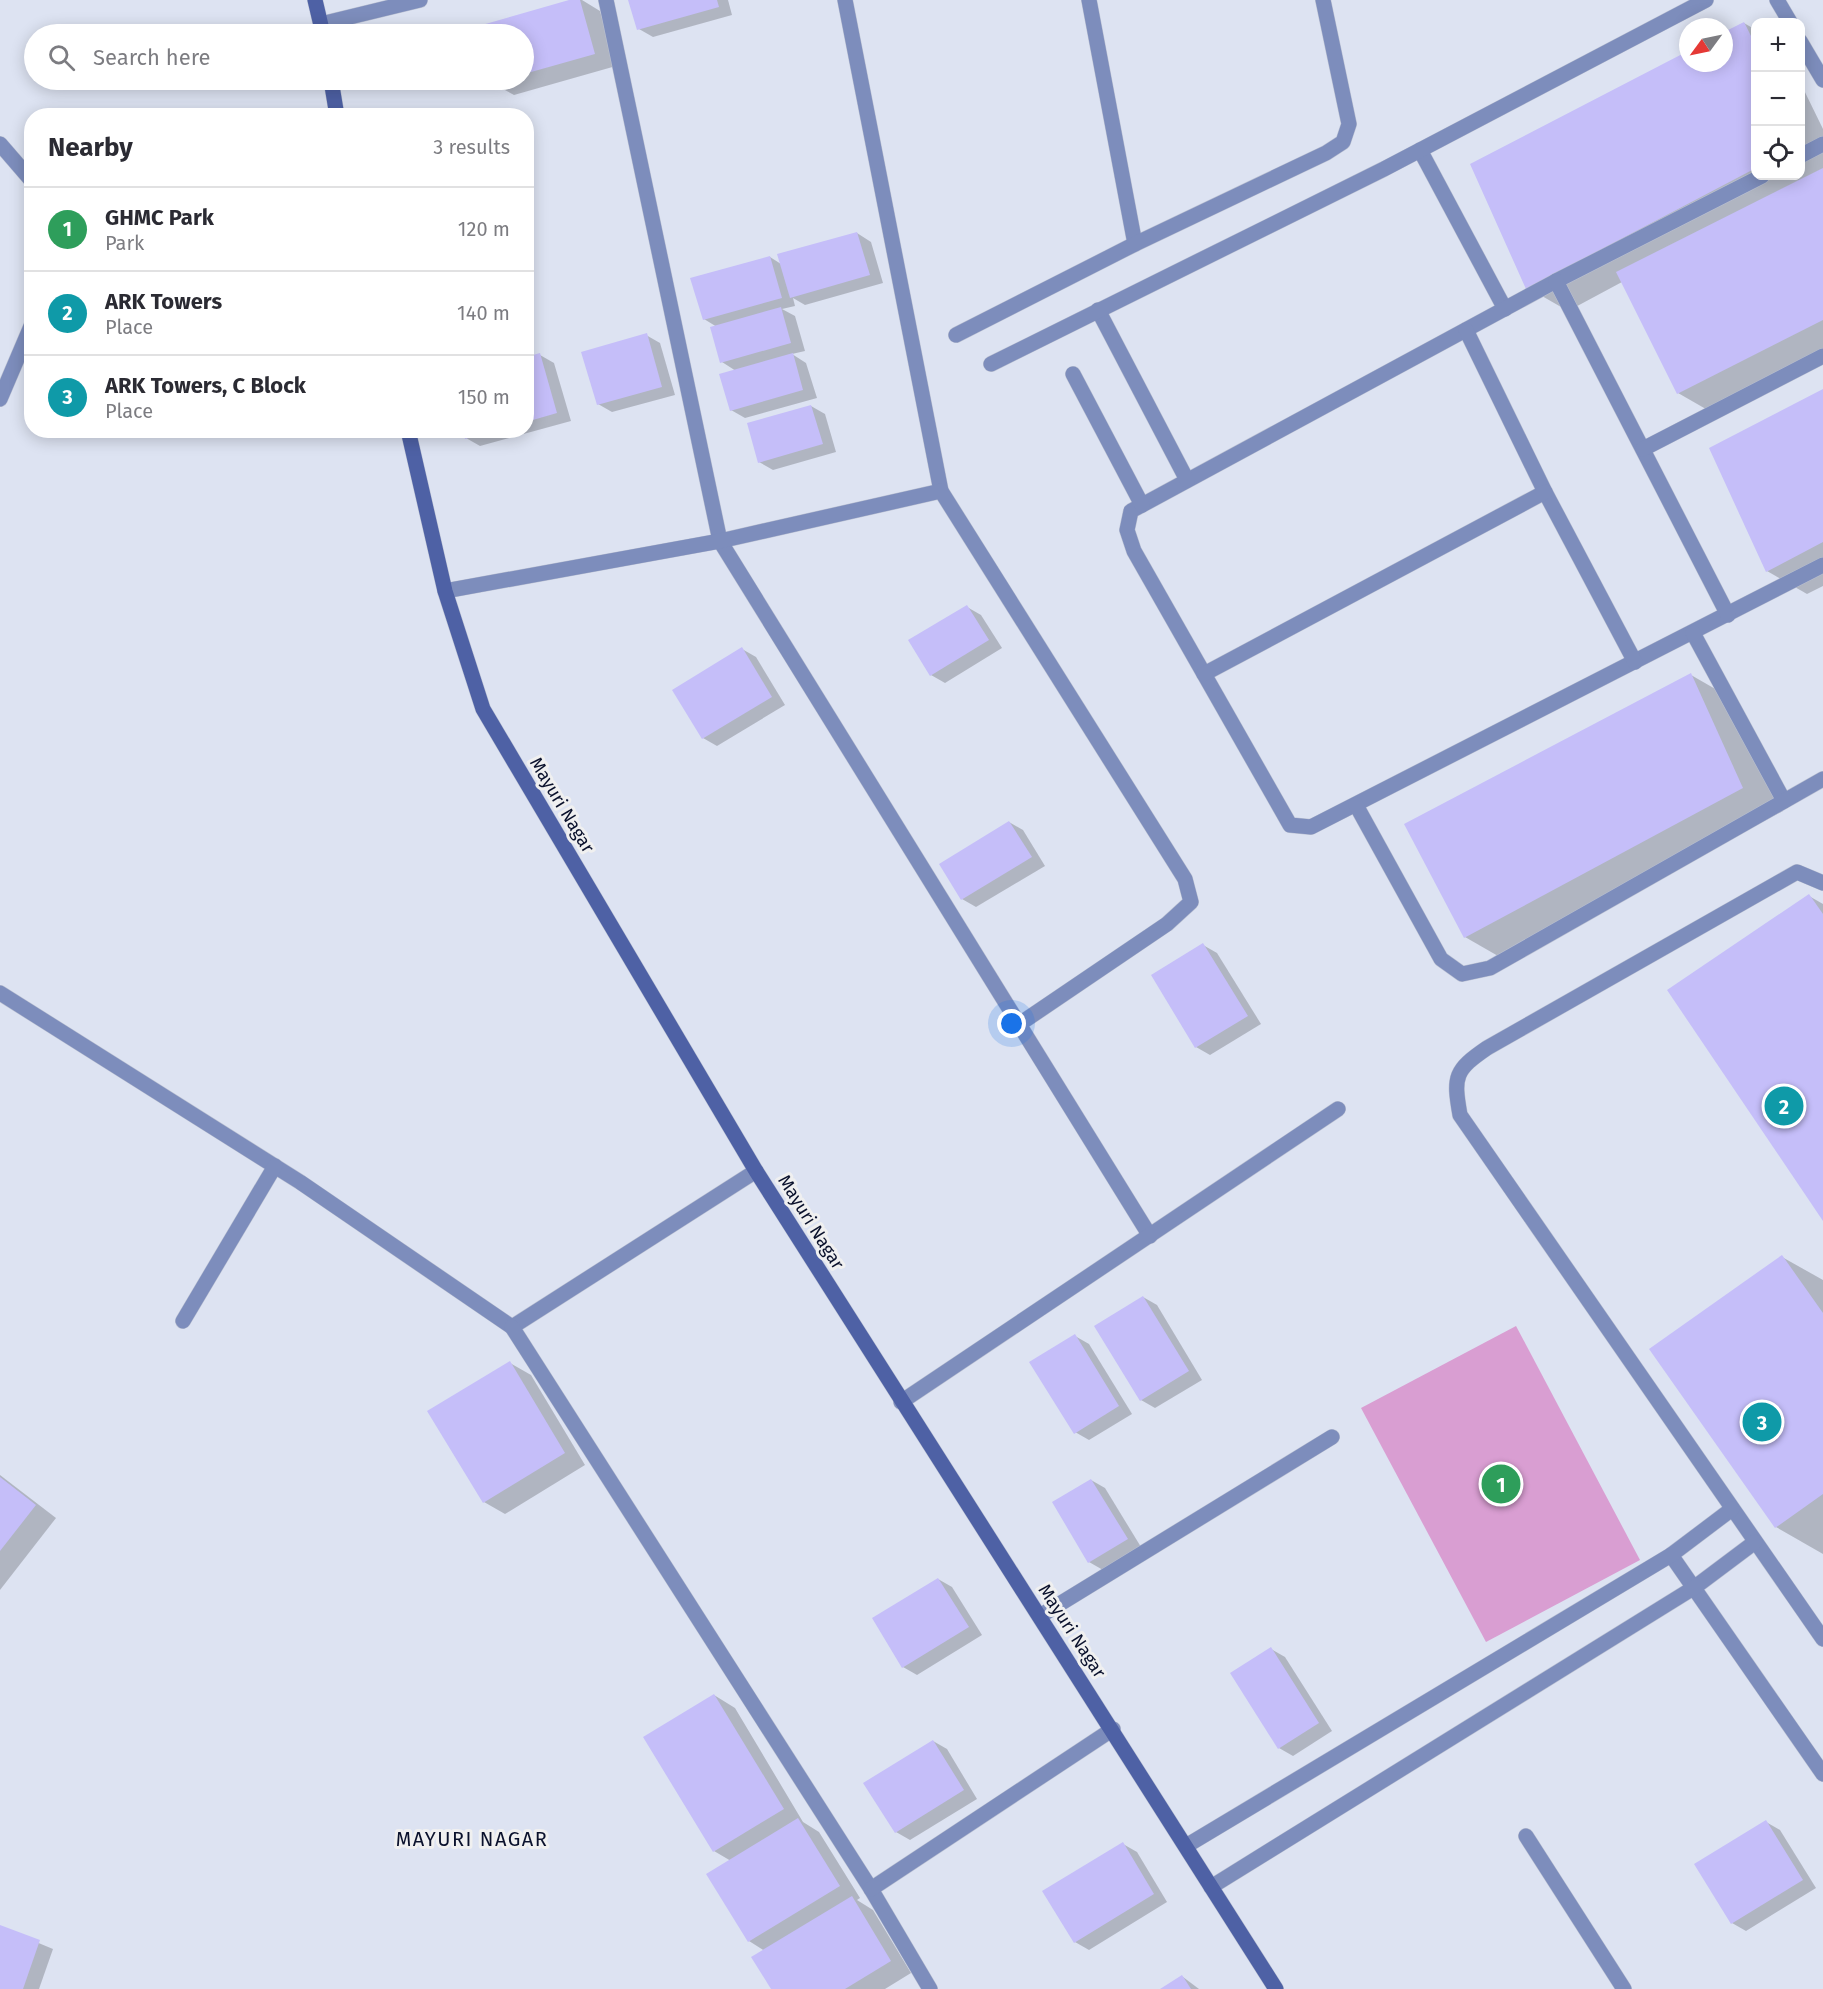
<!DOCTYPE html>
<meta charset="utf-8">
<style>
body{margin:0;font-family:"Fira Sans",sans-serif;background:#f7f7f7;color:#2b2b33}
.controls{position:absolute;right:18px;top:18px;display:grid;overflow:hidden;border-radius:12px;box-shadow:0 3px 15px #0003}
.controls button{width:54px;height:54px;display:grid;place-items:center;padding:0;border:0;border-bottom:2px solid #e1e1e2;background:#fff;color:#2b2b33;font:30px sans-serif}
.compass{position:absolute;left:1679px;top:18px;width:54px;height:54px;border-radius:50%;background:#fff;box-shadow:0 3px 15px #0003;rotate:237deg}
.you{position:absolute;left:1012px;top:1024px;width:21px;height:21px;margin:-15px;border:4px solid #fff;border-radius:50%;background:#1a73e8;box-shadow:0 0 0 9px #1a73e833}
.badge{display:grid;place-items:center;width:39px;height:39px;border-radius:50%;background:#2563eb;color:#fff;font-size:20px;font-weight:700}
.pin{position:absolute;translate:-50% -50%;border:3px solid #fff;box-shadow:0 2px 6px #0006}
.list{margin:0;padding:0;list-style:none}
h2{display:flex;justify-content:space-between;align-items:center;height:78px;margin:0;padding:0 24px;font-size:26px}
h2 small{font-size:20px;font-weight:400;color:#7c7c81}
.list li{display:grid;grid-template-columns:39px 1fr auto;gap:18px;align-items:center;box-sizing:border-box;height:84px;padding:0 24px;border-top:2px solid #e1e1e2}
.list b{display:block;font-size:22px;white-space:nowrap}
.list p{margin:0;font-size:20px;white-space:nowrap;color:#7c7c81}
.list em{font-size:20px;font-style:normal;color:#7c7c81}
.icon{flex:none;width:33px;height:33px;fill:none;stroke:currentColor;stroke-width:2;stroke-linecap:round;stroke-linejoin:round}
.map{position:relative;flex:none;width:1823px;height:1989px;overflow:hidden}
.search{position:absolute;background:#fff;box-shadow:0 3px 15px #0003;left:24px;top:24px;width:510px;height:66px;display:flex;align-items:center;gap:15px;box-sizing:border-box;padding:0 21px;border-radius:33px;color:#7c7c81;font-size:22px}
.panel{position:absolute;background:#fff;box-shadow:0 3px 15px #0003;left:24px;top:108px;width:510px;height:330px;border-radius:24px}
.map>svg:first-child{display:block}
.green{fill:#d99ed2}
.shadow{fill:#0003}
.building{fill:#c5bef9}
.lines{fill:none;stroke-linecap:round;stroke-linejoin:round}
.street-casing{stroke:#bbc1d2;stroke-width:16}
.secondary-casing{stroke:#bbc1d2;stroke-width:16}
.street{stroke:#7d8dbc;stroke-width:15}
.secondary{stroke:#4e61a5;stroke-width:15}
.labels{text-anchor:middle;stroke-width:6;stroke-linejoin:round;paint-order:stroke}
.street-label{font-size:18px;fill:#0a112c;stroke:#f0f0f0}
.neighbourhood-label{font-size:20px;letter-spacing:1.5px;fill:#0a112c;stroke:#f0f0f0}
</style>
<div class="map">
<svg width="1823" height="1989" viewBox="0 0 1823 1989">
<rect width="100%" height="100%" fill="#dde3f2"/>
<path class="green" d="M1516,1326L1640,1560L1486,1642L1361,1408Z"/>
<g class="shadow">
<path d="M574,0H582L600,11L616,66L514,95L492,83L491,80H524V34H479L477,28Z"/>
<path d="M630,0H728L732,15L653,37L639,29Z"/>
<path d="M1744,23L1756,30V176H1800V82L1823,129V363L1718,416L1678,393L1622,282L1568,311L1528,288L1688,52V63H1724V34Z"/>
<path d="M857,233L871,242L883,283L805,305L793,298L795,306L782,309L795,316L805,351L792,354L806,363L817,398L745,418L731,410L736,371L722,362L717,327L704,319L770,257L781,264Z"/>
<path d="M646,335L660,343L675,395L612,412L598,404Z"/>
<path d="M540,355L554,363L571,421L480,446L466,438L464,430H526V359Z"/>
<path d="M1823,390V586L1807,594L1767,571Z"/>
<path d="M811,406L825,414L836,452L773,470L759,462Z"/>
<path d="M967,607L981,615L1002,648L945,683L931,675Z"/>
<path d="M742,649L756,657L785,705L717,746L703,738Z"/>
<path d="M1691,675L1731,698L1783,811L1505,960L1465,937Z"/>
<path d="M1009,822L1023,830L1045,866L976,907L962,899L941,864Z"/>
<path d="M1809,896L1823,904V1218Z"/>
<path d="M1203,945L1217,953L1261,1024L1210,1055L1196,1047Z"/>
<path d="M1782,1257L1823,1280V1554L1776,1527Z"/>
<path d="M1143,1297L1157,1305L1202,1380L1155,1408L1141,1400Z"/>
<path d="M1075,1336L1089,1344L1132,1414L1089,1440L1075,1432Z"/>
<path d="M510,1363L531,1375L585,1465L505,1514L484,1502Z"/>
<path d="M0,1475L56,1518L0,1590Z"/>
<path d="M1091,1480L1105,1488L1141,1547L1103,1570L1089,1562Z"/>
<path d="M938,1579L952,1587L982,1635L917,1675L903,1667Z"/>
<path d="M1271,1649L1285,1657L1332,1731L1293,1756L1279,1748Z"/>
<path d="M714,1695L735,1708L803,1822L819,1832L860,1898L857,1900L873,1910L911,1973L885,1989H772L765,1951L749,1941L731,1861L714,1851Z"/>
<path d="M933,1741L947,1749L977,1799L910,1840L896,1832Z"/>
<path d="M1766,1822L1780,1830L1816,1888L1746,1931L1732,1923Z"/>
<path d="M1123,1844L1137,1852L1167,1902L1089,1950L1075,1942Z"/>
<path d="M0,1927L53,1949L39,1989H0Z"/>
<path d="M1183,1977L1199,1989H1163Z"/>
</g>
<g class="building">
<path d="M569,0H580L595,54L524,74V34H477L475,27Z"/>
<path d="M628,0H717L719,7L637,30Z"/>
<path d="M1744,22L1756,46V168L1526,289L1470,164L1688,51V63H1724V32Z"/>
<path d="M1823,168V320L1677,394L1616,272Z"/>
<path d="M857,232L870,275L790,298L777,254Z"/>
<path d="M770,256L782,298L703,320L690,278Z"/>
<path d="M781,307L791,343L720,363L710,327Z"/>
<path d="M647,333L662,387L597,405L581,352Z"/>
<path d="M540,353L557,413L526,422V357Z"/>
<path d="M793,353L803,390L730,411L719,374Z"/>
<path d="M1823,389V542L1766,572L1709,448Z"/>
<path d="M811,405L823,444L758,463L747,423Z"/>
<path d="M463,430H493V431L465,439Z"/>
<path d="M967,605L989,640L930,676L908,640Z"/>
<path d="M742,647L772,697L702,739L672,690Z"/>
<path d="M1691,673L1743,788L1464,938L1404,824Z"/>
<path d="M1009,821L1032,857L961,900L939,864Z"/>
<path d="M1809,894L1823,914V1221L1667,990Z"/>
<path d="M1203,943L1248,1016L1195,1048L1151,975Z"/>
<path d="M1782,1255L1823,1313V1494L1775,1528L1649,1349Z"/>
<path d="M1143,1296L1189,1371L1140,1401L1094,1326Z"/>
<path d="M1075,1334L1119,1406L1074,1434L1029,1362Z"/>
<path d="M510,1361L565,1453L483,1503L427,1411Z"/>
<path d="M0,1477L36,1505L0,1551Z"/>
<path d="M1091,1479L1128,1539L1088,1563L1052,1502Z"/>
<path d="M938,1578L969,1627L902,1668L872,1618Z"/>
<path d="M1271,1647L1319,1723L1278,1749L1230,1673Z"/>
<path d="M714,1694L784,1809L713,1852L643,1737Z"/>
<path d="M933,1740L964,1790L895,1833L863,1783Z"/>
<path d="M798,1818L840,1886L748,1942L706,1874Z"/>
<path d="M1766,1820L1803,1880L1731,1924L1694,1864Z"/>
<path d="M1123,1842L1154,1894L1074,1943L1042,1891Z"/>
<path d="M852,1896L891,1961L845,1989H771L751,1957Z"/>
<path d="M0,1925L40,1940L23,1989H0Z"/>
<path d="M1182,1975L1191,1989H1160Z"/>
</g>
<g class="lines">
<g class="street-casing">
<g id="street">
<path d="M606,0L720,541L1150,1236"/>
<path d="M845,0L941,491"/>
<path d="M1089,0L1135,244"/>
<path d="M1777,0L1790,22"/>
<path d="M321,24L420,0"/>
<path d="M1800,41L1823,80"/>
<path d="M0,144L32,181"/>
<path d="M1420,150L1505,309"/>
<path d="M1800,156L1823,144"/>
<path d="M1762,176L1556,281L1131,511L1127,530L1134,551L1290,825L1311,827L1823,565"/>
<path d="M1556,281L1728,615"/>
<path d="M1098,310L1187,480"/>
<path d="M1466,330L1545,492L1635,662"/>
<path d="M956,335L1135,244L1326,153L1343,142L1349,124L1323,0"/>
<path d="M991,364L1384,169L1706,0"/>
<path d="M1073,374L1142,505"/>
<path d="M0,399L32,324"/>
<path d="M1643,449L1823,356"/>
<path d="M445,591L720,541L941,491L1185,879L1191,902L1167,924L1018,1025"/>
<path d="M1693,633L1784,801"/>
<path d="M1204,674L1545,492"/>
<path d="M1356,805L1441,959L1462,974L1490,968L1823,779"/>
<path d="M1823,883L1797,872L1487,1048C1455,1070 1453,1076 1460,1115L1823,1639"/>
<path d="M0,993L300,1182L512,1327L756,1171"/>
<path d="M183,1321L275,1166"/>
<path d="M512,1327L871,1889L930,1989"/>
<path d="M901,1402L1338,1109"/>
<path d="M1671,1555L1823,1774"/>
<path d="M1040,1616L1332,1437"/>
<path d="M1526,1836L1624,1989"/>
<path d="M1186,1846L1671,1555L1732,1509"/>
<path d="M1211,1887L1695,1587L1755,1542"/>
<path d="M871,1889L1113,1729"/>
</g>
</g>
<g class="secondary-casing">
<g id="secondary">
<path d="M315,0L323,34"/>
<path d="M331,80L337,116"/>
<path d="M408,430L445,591L483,709L756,1171L1276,1989"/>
</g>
</g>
<use href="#street" class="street"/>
<use href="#secondary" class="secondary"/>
</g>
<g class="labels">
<g class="street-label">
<text transform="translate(562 805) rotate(59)" y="6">Mayuri Nagar</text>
<text transform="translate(811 1222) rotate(58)" y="6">Mayuri Nagar</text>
<text transform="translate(1072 1631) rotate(57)" y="6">Mayuri Nagar</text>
</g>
<g class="neighbourhood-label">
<text x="472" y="1846">MAYURI NAGAR</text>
</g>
</g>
</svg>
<div class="controls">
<button>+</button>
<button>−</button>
<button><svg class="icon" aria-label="locate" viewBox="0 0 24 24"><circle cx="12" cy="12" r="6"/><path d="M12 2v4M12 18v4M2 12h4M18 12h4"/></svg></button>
</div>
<svg class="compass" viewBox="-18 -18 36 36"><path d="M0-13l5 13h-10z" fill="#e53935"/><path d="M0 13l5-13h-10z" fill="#7c7c81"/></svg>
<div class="you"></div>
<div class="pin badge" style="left:1501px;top:1484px;background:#2e9e5b">1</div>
<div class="pin badge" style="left:1784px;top:1106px;background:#0f9aa8">2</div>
<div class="pin badge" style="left:1762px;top:1422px;background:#0f9aa8">3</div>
<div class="search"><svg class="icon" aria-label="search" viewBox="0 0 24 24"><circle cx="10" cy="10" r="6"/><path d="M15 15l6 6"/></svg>Search here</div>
<section class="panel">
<h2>Nearby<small>3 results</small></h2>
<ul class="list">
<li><span class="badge" style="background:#2e9e5b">1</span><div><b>GHMC Park</b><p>Park</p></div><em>120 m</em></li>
<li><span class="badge" style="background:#0f9aa8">2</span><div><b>ARK Towers</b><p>Place</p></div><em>140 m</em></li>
<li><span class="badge" style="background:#0f9aa8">3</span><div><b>ARK Towers, C Block</b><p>Place</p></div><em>150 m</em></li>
</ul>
</section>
</div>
